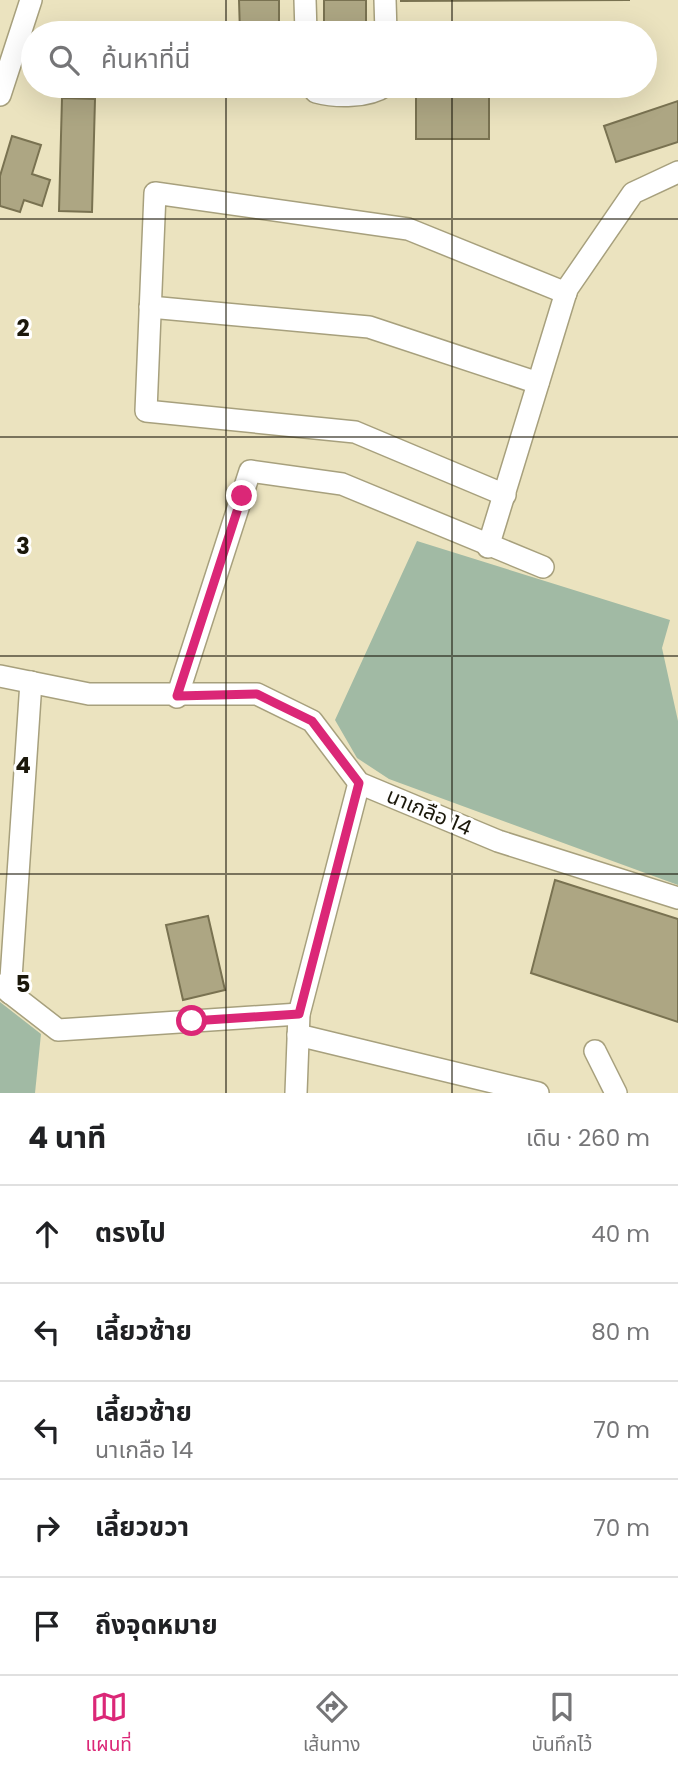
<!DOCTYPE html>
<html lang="th">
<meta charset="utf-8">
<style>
body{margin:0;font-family:Poppins,"Noto Sans Thai",sans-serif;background:#f2f2f2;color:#202124}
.stop{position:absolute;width:21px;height:21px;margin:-16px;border:5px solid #db2777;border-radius:50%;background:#fff}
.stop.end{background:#db2777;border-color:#fff;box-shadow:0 2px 7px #0008}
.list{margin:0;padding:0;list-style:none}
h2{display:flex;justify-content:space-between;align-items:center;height:91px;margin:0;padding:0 28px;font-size:30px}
h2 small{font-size:23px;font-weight:400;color:#757577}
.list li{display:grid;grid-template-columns:46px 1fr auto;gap:21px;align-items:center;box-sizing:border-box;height:98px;padding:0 28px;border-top:2px solid #e0e0e0}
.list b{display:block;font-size:26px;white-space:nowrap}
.list p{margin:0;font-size:23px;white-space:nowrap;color:#757577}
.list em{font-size:23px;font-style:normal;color:#757577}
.icon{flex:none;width:38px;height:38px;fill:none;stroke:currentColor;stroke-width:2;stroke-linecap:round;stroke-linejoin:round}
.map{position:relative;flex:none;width:678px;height:1093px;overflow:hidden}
.search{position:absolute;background:#fff;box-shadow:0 7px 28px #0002;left:21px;right:21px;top:21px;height:77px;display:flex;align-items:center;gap:18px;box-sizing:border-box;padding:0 24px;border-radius:38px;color:#757577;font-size:26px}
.sheet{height:581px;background:#fff}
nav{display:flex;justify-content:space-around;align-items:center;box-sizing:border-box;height:98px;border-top:2px solid #e0e0e0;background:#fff;font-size:19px;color:#757577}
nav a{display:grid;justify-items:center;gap:4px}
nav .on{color:#db2777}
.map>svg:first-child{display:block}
.green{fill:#a1baa4}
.building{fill:#ada683;stroke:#797251;stroke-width:2}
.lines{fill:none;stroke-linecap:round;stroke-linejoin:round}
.minor-casing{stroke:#a7a07d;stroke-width:24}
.minor{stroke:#fff;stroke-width:21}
.route{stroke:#db2777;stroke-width:9}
.grid{fill:none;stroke:#1b180b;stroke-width:2;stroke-opacity:0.55}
.labels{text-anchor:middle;stroke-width:6;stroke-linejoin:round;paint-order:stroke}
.street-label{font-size:21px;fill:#1b180b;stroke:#fff}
.grid-label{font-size:23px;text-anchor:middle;font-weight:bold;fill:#1b180b;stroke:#fff;stroke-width:6;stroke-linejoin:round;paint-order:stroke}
</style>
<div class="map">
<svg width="678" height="1093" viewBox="0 0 678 1093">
<rect width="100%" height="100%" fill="#ebe3bf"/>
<g class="green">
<path d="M417,541L670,620L662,648L678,721V885L389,779L357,758L335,720Z"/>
<path d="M0,1002L41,1034L35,1093H0Z"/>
</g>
<g class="building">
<path d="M239,0H279V33H240Z"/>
<rect x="324" y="0" width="42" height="33"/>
<path d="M401,0H630L401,1Z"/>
<rect x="415" y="32" width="73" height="1"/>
<rect x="240" y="86" width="40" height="11"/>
<rect x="416" y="86" width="73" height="53"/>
<path d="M62,98L95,99L92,212L59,211Z"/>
<path d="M678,101V142L616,162L604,126Z"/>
<path d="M12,136L41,145L32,174L50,180L42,206L24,200L20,212L0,206V176Z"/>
<path d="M555,880L678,919V1022L531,973Z"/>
<path d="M208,916L225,990L183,1000L166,925Z"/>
</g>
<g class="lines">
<g class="minor-casing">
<g id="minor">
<path d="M305,0L306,33"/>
<path d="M385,0L386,33"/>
<path d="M311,86L316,92C335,97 368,98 385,86"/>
<path d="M0,95L31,0"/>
<path d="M150,307L369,327L538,383"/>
<path d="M505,495L355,432L146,411L155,193L408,229L566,293"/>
<path d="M488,547L567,289L633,193L678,172"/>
<path d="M0,676L89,694H257L312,721L359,783L498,841L678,898"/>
<path d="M177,697L250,471L342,484L543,567"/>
<path d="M0,985L58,1030L299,1014"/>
<path d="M10,993L31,682"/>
<path d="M298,1035L538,1093"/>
<path d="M595,1051L616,1093"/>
<path d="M296,1093L299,1014L359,783"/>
</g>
</g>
<use href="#minor" class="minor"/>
</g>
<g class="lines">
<path class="route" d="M192,1021L299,1014L359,783L312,721L275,703L257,694L177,696L242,496"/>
</g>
<path class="grid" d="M226,0V33M452,0V33M226,86V1093M452,86V1093M0,219H678M0,437H678M0,656H678M0,874H678"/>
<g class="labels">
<g class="street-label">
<text transform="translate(429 812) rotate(23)" y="7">นาเกลือ 14</text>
</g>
</g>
<g class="grid-label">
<text x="23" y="336">2</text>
<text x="23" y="554">3</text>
<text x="23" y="773">4</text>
<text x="23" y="992">5</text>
</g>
</svg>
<div class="stop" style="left:192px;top:1021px"></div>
<div class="stop end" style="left:242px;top:496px"></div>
<div class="search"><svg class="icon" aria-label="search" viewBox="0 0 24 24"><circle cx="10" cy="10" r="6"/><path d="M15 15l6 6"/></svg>ค้นหาที่นี่</div>
</div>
<section class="sheet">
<h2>4 นาที<small>เดิน · 260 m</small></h2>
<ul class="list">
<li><svg class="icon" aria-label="ahead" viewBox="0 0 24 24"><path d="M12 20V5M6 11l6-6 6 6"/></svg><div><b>ตรงไป</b></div><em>40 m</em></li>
<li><svg class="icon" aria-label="left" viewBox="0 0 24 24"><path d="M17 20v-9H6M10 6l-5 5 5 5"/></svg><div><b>เลี้ยวซ้าย</b></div><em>80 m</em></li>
<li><svg class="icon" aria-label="left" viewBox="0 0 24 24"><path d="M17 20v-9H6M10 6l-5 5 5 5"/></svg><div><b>เลี้ยวซ้าย</b><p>นาเกลือ 14</p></div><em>70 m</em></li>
<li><svg class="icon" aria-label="right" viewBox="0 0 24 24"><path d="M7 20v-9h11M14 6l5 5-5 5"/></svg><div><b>เลี้ยวขวา</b></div><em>70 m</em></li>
<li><svg class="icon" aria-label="arrive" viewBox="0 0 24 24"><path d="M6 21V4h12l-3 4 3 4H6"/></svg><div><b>ถึงจุดหมาย</b></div></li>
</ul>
</section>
<nav>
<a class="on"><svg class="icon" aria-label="map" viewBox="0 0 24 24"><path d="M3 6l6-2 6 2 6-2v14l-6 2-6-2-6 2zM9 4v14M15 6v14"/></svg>แผนที่</a>
<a><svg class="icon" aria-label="directions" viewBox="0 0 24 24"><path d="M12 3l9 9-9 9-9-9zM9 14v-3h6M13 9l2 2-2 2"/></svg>เส้นทาง</a>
<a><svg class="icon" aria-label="saved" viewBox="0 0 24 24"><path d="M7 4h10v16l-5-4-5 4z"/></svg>บันทึกไว้</a>
</nav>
